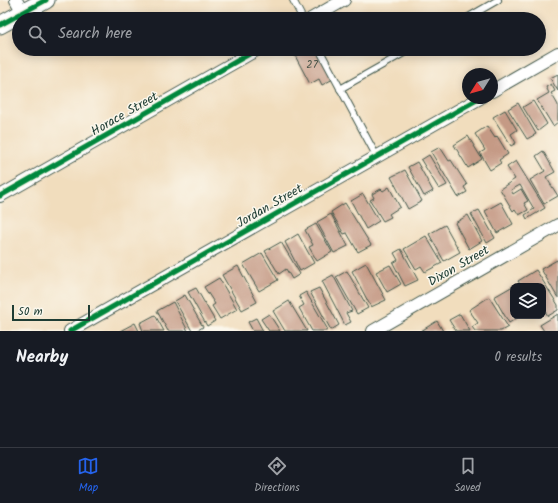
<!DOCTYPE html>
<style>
body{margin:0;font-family:Kalam,sans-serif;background:#242831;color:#f1f3f6}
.controls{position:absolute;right:12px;bottom:12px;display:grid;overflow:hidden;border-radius:8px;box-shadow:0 2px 10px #0003}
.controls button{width:36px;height:36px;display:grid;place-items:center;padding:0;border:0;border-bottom:1px solid #363941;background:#171b24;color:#f1f3f6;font:20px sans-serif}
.compass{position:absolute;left:462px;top:68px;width:36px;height:36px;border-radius:50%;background:#171b24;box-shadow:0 2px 10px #0003;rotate:233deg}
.scale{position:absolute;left:12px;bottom:10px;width:78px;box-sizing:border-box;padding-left:4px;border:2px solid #1f3d34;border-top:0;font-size:11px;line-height:14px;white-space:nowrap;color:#1f3d34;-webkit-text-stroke:3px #fbf7ec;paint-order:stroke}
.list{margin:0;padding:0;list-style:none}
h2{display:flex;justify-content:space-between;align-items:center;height:52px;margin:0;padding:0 16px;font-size:17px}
h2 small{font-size:13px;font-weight:400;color:#9ea1a6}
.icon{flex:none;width:22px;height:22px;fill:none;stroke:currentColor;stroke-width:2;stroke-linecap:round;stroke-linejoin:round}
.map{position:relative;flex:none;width:558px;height:331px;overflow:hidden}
.search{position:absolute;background:#171b24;box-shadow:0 2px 10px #0003;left:12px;right:12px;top:12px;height:44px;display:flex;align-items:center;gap:10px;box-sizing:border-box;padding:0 14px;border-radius:22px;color:#9ea1a6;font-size:15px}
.sheet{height:116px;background:#171b24}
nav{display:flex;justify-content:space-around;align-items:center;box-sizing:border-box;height:56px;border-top:1px solid #363941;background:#171b24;font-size:11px;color:#9ea1a6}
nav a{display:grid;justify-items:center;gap:2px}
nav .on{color:#2563eb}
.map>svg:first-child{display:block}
.building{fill:#c59a85}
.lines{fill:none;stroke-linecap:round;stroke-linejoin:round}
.lane-casing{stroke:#3e5549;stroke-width:8}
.street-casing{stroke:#3e5549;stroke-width:14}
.secondary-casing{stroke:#3e5549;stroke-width:19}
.lane{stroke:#fff;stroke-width:6}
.street{stroke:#fff;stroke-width:12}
.secondary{stroke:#fff;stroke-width:17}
.cycleway-casing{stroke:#fbf7ec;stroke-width:8}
.cycleway{stroke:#00873e;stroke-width:5}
.labels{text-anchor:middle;stroke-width:3;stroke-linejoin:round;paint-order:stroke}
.number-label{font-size:11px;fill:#485448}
.street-label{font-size:13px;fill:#1f3d34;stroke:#fbf7ec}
</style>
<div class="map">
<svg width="558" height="331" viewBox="0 0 558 331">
<rect width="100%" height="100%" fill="#fbf7ec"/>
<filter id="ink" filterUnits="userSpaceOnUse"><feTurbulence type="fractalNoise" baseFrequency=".025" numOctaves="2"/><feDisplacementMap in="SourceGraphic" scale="8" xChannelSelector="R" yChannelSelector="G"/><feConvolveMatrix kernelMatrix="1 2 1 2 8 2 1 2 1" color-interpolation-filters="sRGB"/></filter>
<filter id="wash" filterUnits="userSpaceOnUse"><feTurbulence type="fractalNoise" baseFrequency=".012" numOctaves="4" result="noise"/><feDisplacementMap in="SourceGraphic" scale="16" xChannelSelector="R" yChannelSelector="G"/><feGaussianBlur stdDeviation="0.9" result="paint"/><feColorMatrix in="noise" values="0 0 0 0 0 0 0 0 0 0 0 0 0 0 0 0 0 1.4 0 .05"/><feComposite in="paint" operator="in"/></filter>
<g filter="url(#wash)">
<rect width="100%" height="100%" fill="#f1ddbd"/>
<g id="blocks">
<g class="building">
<path d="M294,49H317L333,79L322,85L319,79L310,84L292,50Z"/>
<path d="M558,74V91L550,78Z"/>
<path d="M551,84L555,91L551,93L558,105V122L553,126L537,100L549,93L546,87Z"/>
<path d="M533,101L547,124L538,131L523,107Z"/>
<path d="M518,103L536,134L527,139L508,109Z"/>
<path d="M505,110L517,130L511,134L516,143L511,146L493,117Z"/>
<path d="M487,126L495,138L497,136L508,154L499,160L501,163L490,170L480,153L485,150L475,134Z"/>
<path d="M468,136L482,159L468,168L454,145Z"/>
<path d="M440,147L449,161L451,160L467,185L464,187L467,192L458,197L431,152Z"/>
<path d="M543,151L555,172L546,177L558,196L544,204L530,180L545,171L536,156Z"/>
<path d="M429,155L447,185L439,189L421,160Z"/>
<path d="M516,161L545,208L527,219L525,215L534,209L520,185L511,190L513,194L521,189L528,201L524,203L528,210L519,215L515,209L513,211L500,189L515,179L507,167Z"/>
<path d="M417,162L433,191L424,196L408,167Z"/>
<path d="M405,170L422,201L408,209L391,177Z"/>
<path d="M389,187L400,207L389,214L391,217L383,221L370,200L374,198L372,194L381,189L383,191Z"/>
<path d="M363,194L379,221L366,229L351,201Z"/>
<path d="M501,202L513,224L497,233L485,211Z"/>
<path d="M345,203L371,245L358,252L347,233L344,234L331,212Z"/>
<path d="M479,210L495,238L487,243L471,214Z"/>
<path d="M331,214L348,246L334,253L317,222Z"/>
<path d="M468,215L482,241L469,249L455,223Z"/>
<path d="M316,224L332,252L317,261L309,247L313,245L305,230Z"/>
<path d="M445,225L460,252L444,261L429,234Z"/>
<path d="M298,234L314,263L300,271L285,242Z"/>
<path d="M426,236L442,263L425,272L421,266L416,269L404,249Z"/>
<path d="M281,242L300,274L292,279L286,269L279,274L265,251Z"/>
<path d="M401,249L418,280L405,286L393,263L398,260L394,253Z"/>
<path d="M262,253L278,280L259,291L243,264Z"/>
<path d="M557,260L558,262V298L541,269Z"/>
<path d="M366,263L386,300L371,307L352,271Z"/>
<path d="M390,265L401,284L387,292L376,272Z"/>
<path d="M238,266L257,302L242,310L222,275Z"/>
<path d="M536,270L558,305V310L548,316L543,308V286H521L518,281Z"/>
<path d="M347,271L368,308L357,314L336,277Z"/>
<path d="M333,275L352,311L346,313L351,322L345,325L322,281Z"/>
<path d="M219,278L237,309L220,319L212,306L215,304L204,287Z"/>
<path d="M513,286V316H520L509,323L494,297Z"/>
<path d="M196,288L215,321L207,326L188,292Z"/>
<path d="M319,288L339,325L331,330L310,292Z"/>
<path d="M306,292L328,330L326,331H312L299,308L304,305L299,296Z"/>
<path d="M185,295L203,327L196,331H192L175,301Z"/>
<path d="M489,297L508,327L501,331H475L472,327L478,323L469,310Z"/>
<path d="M289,301L307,331H285L273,311Z"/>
<path d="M173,302L188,331H168L157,311Z"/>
<path d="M269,314L280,331H269L261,319Z"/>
<path d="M460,314L470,331H456L449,320Z"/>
<path d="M558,314V331H544L540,325Z"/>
<path d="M155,315L164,331H143L140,323Z"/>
<path d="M256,318L263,331H253L248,322Z"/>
<path d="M437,321L443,331H421Z"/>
<path d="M135,323L139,331H120Z"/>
</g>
</g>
</g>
<g filter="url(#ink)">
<use href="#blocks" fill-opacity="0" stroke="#3e5549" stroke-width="1"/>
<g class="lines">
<g class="lane-casing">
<g id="lane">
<path d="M293,0L303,19"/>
<path d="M465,19L498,0"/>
<path d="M319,49L377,157"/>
<path d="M340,89L411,49"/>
</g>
</g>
<g class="street-casing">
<g id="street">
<path d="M16,0L23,13"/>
<path d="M311,19L344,0"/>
<path d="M492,91L558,53"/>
<path d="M0,196L258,49"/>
<path d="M70,331L480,98"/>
<path d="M373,331L558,225"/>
</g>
</g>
<g class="secondary-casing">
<path id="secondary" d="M0,25L46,0"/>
</g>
<use href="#lane" class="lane"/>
<use href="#street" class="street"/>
<use href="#secondary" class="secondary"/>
<g class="cycleway-casing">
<g id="cycleway">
<path d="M0,25L46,0"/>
<path d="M0,196L258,49"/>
<path d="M70,331L480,98"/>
</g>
</g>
<use href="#cycleway" class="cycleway"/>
</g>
</g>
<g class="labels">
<g class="number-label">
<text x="312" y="68">27</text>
</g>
<g class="street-label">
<text transform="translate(124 113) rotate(-30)" y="5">Horace Street</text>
<text transform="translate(269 205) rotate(-30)" y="5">Jordan Street</text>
<text transform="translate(458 265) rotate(-30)" y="5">Dixon Street</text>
</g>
</g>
</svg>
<div class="controls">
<button><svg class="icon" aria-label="layers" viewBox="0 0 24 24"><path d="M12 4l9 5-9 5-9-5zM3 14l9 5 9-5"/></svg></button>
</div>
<svg class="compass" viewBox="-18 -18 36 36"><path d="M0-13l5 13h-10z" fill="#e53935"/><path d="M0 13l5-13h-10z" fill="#9ea1a6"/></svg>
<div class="scale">50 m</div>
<div class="search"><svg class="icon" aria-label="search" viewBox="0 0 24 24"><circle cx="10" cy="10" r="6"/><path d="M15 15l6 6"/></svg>Search here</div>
</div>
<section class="sheet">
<h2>Nearby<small>0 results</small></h2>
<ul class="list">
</ul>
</section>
<nav>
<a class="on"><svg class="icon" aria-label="map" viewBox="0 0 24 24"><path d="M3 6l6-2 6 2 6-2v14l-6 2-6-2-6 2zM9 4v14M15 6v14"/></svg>Map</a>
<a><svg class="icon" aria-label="directions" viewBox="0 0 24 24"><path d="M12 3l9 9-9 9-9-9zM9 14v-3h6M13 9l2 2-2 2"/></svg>Directions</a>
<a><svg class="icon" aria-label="saved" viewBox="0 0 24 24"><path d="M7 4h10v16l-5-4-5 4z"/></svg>Saved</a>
</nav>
